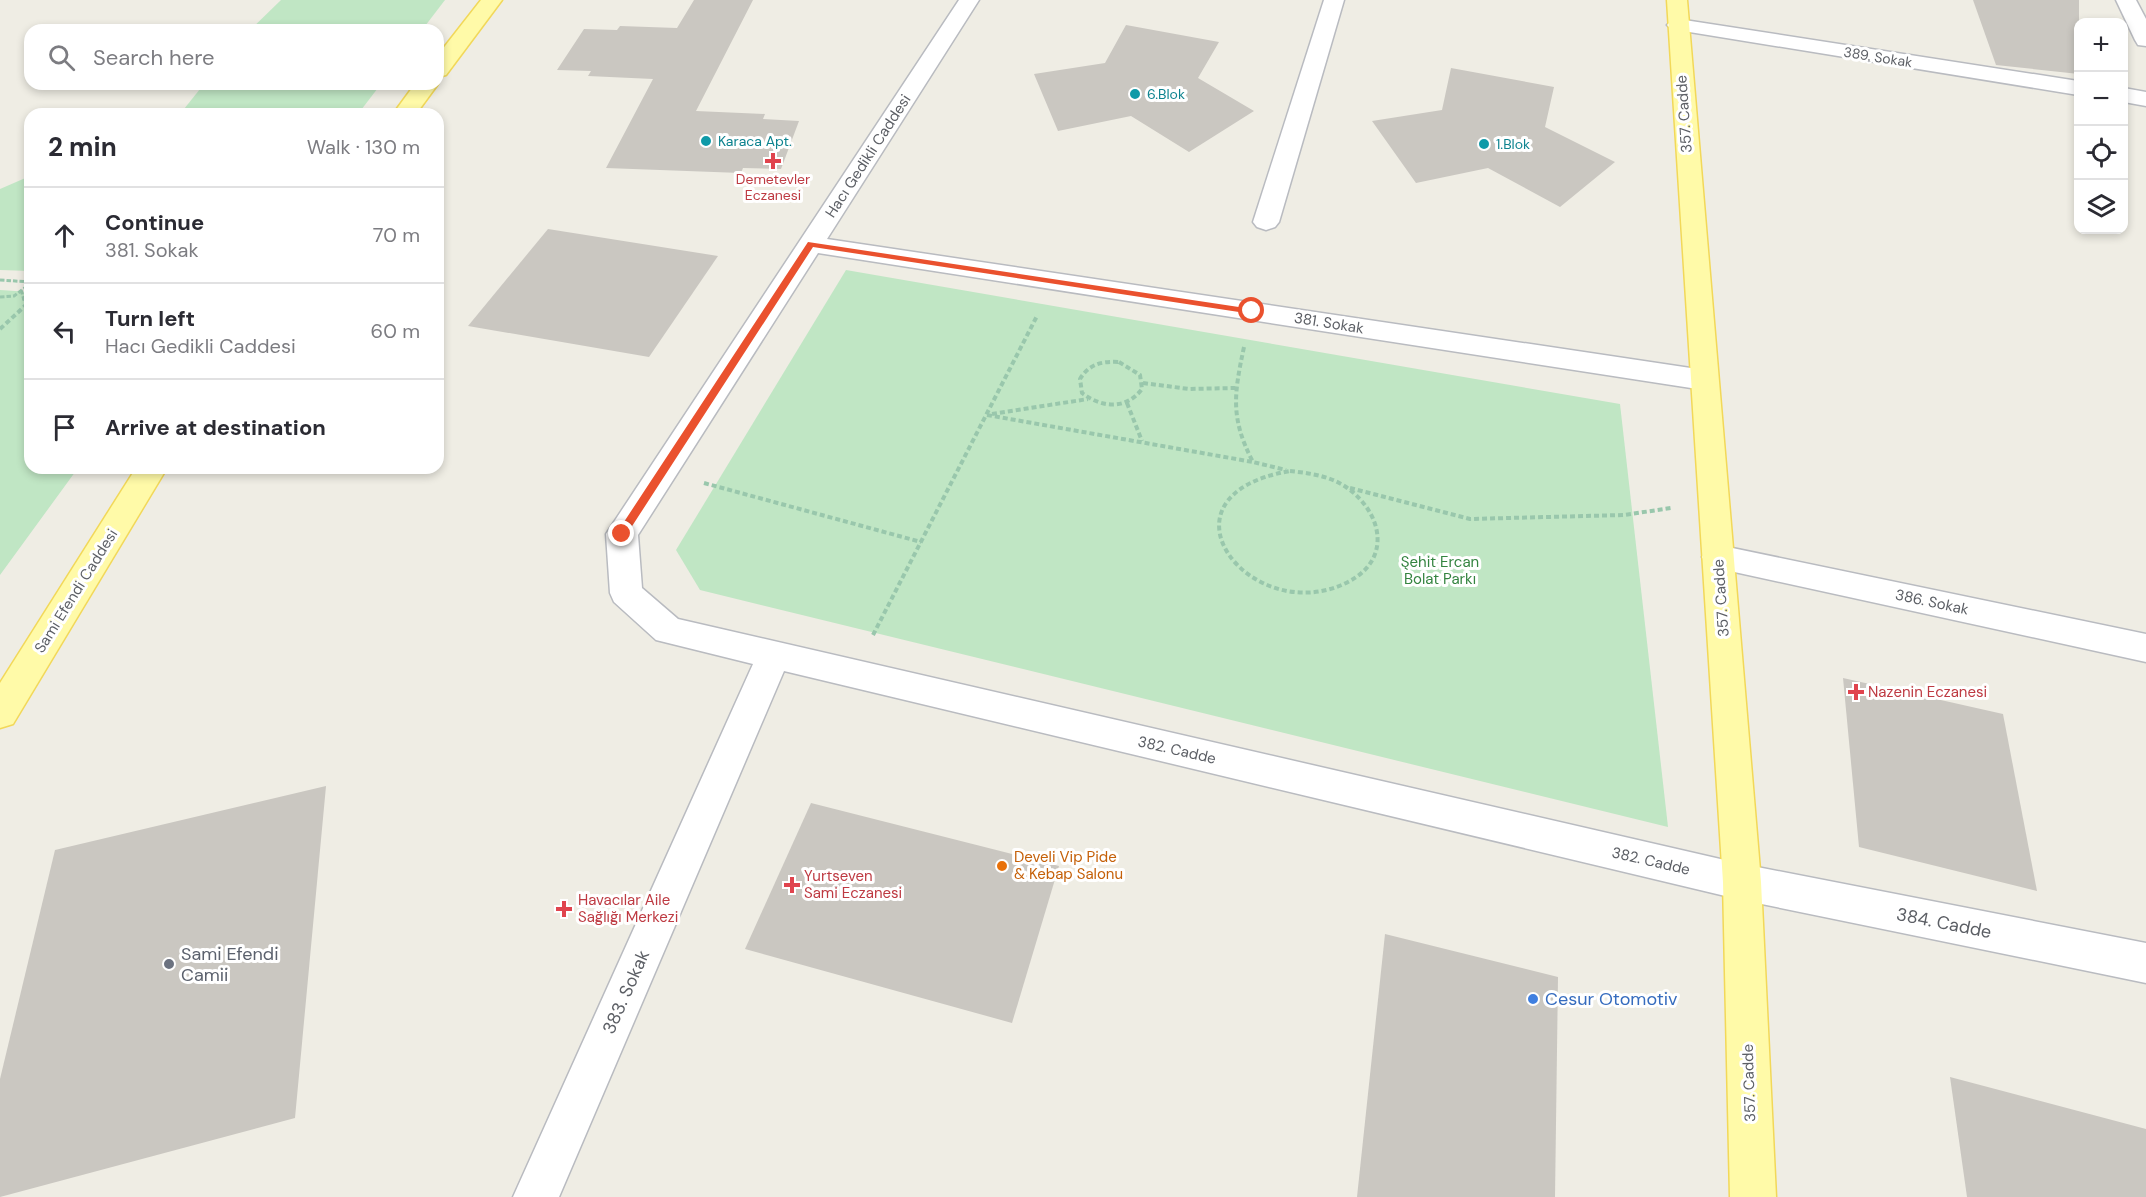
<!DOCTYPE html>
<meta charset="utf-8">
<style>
body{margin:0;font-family:"DM Sans",sans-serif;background:#f7f7f7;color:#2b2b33}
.controls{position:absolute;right:18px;top:18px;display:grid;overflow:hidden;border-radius:12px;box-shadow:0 3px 9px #0003}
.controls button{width:54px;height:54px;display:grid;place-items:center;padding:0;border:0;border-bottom:2px solid #e1e1e2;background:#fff;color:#2b2b33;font:30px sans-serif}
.stop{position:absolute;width:18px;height:18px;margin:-14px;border:4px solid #ea512e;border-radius:50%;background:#fff}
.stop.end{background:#ea512e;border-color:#fff;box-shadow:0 2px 6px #0008}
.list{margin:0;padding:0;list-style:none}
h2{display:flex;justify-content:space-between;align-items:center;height:78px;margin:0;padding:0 24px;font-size:26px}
h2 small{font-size:20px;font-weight:400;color:#7c7c81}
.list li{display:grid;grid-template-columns:39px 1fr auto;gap:18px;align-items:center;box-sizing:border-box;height:96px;padding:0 24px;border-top:2px solid #e1e1e2}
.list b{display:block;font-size:22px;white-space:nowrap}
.list p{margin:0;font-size:20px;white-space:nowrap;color:#7c7c81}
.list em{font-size:20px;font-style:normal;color:#7c7c81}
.icon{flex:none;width:33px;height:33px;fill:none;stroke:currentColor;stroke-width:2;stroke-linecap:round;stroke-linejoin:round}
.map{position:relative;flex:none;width:2146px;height:1197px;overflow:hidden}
.search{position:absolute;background:#fff;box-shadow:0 3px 9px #0003;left:24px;top:24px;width:420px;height:66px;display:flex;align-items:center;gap:15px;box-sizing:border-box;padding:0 21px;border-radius:18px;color:#7c7c81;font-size:22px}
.panel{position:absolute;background:#fff;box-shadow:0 3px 9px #0003;left:24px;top:108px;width:420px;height:366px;border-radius:18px}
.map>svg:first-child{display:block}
.green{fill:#c0e6c4}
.building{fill:#cac7c1}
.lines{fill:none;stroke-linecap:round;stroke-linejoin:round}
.minor-casing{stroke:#b9bbc0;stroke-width:3}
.major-casing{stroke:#f2d859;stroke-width:3}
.path-far1{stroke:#99c7ac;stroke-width:3;stroke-dasharray:4.5 2;stroke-linecap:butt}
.path{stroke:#99c7ac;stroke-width:4;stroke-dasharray:5 3;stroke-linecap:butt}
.minor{fill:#fff;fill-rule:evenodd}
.major{fill:#fffaa8;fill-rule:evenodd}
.route{fill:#ea512e}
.culture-dot{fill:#0f9aa8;stroke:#fff;stroke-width:2}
.health-dot{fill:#e0444e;stroke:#fff;stroke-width:2}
.food-dot{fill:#e8710a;stroke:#fff;stroke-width:2}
.worship-dot{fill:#6b7280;stroke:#fff;stroke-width:2}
.shop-dot{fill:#3f7fe0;stroke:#fff;stroke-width:2}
.labels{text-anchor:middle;stroke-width:6;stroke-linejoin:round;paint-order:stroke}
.far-street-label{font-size:14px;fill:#5c5f65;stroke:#fff}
.far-culture-label{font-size:14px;fill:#0d838f;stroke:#fff;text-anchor:start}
.far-health-label{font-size:14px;fill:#be3a42;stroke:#fff}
.street-label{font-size:15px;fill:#5c5f65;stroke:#fff}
.park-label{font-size:15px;fill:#348440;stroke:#fff}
.health-label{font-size:15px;fill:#be3a42;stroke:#fff;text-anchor:start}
.food-label{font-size:15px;fill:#c56008;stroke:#fff;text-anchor:start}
.near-street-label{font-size:18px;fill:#5c5f65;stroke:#fff}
.near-worship-label{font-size:18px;fill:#5b616d;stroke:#fff;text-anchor:start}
.near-shop-label{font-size:18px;fill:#366cbe;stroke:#fff;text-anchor:start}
</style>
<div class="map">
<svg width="2146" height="1197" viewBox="0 0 2146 1197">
<rect width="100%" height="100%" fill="#efede4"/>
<g class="green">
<path d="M281,0H445L422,30H250Z"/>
<path d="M204,84H381L358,114H180Z"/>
<path d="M30,176V271L0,270V189Z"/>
<path d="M846,270L1620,404L1668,827L700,590L676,550Z"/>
<path d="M0,290L30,292V468H78L0,575Z"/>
</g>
<g class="building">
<path d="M694,0H753L696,111L765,114L763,119L799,121L781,169L743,168L741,173L606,168L653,79L588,76L591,71L557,70L584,29L617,30L620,26L677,28Z"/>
<path d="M1973,0H2079V74L1996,65Z"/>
<path d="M1126,25L1219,42L1198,78L1254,111L1189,152L1131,116L1058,131L1034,74L1105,63Z"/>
<path d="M1451,68L1554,87L1545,127L1615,162L1560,207L1488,168L1416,183L1372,121L1442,110Z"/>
<path d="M548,229L718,256L649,357L468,326Z"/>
<path d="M1843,678L2003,714L2037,891L1859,847Z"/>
<path d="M326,786L295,1118L0,1197V1079L55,850Z"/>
<path d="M811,803L1059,866L1012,1023L745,949Z"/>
<path d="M1385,934L1558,977L1555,1197H1357Z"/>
<path d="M1950,1077L2146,1129V1197H1967Z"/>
</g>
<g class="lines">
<g class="minor-casing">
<g id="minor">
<path d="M959,0H979L827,239L1704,370L1714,373L1718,380L1714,387L1704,390L818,253L638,535L642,588L678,619L1742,864L2146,943V983L1742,900L784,671L559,1197H513L753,664L656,640L614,602L610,593L606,534Z"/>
<path d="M1324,0H1344L1279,222L1275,227L1266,230L1257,227L1253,222Z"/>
<path d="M2116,0H2136L2146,19V46L2138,45L2135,40Z"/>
<path d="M1678,19L2078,81V95L1671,29L1667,25L1671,21Z"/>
<path d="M2124,88L2146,92V106L2124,102Z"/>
<path d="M1718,545L2146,634V662L1707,566L1702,557L1707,548Z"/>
</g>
</g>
<g class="major-casing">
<g id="major">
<path d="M481,0H502L446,75L438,77V55Z"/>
<path d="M1667,0H1687L1761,882L1776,1197H1730L1723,882Z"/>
<path d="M415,84H438L416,114H393Z"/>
<path d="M136,468H167L13,724L0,728V683Z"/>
</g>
</g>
<g class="path-far1">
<path d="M0,280L30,282"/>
<path d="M21,290L24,300"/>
<path d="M0,297L14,296L30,284"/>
</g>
<g class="path">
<path d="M0,329L26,305L24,298"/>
<path d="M1244,347C1234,394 1230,418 1253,462L1286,470"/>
<path d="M1119,362L1140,375L1142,389C1126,410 1102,408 1082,393L1080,379C1089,364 1102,361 1119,362Z"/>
<path d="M1143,383L1189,389L1235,388"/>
<path d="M1127,403L1142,441"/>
<path d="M992,414L1088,399"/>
<path d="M987,415L1253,462"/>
<path d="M1290,471C1309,473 1330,476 1346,487C1382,512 1393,559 1348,582C1252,631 1145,496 1290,471Z"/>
<path d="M704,483L921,542"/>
<path d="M1350,488L1470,519L1624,515L1671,508"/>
<path d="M873,635L1037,316"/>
</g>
<use href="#minor" class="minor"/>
<use href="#major" class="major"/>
</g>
<path class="route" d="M808,242L1252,309L1256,311L1252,314L813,247L625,537H618V531Z"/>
<g class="culture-dot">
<circle cx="1135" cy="94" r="6"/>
<circle cx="706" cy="141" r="6"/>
<circle cx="1484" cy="144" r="6"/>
</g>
<g class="health-dot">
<path d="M770 152h6v6h6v6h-6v6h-6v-6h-6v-6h6z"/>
<path d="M1853 683h6v6h6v6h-6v6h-6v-6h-6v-6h6z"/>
<path d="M789 876h6v6h6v6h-6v6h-6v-6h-6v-6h6z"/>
<path d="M561 900h6v6h6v6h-6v6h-6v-6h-6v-6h6z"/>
</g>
<circle class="food-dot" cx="1002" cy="866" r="6"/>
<circle class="worship-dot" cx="169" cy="964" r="6"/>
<circle class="shop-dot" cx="1533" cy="999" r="6"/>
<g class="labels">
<g class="far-street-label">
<text transform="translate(1878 57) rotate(9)" y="5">389. Sokak</text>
</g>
<g class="far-culture-label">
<text x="1147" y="99">6.Blok</text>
<text x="718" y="146">Karaca Apt.</text>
<text x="1496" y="149">1.Blok</text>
</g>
<g class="far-health-label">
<text x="773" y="184">Demetevler<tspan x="773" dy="16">Eczanesi</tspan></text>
</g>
<g class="street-label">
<text transform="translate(1684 114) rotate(-94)" y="5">357. Cadde</text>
<text transform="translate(868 156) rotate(-57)" y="5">Hacı Gedikli Caddesi</text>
<text transform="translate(1329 323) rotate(9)" y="5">381. Sokak</text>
<text transform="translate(76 591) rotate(-58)" y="5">Sami Efendi Caddesi</text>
<text transform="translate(1721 598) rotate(-94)" y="5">357. Cadde</text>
<text transform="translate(1932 602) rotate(12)" y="5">386. Sokak</text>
<text transform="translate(1177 750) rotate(13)" y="5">382. Cadde</text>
<text transform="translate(1651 861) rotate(13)" y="5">382. Cadde</text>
<text transform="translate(1749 1083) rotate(-92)" y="5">357. Cadde</text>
</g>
<g class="park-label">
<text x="1440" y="567">Şehit Ercan<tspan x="1440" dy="17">Bolat Parkı</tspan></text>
</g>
<g class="health-label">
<text x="1868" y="697">Nazenin Eczanesi</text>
<text x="804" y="881">Yurtseven<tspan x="804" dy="17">Sami Eczanesi</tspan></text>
<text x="578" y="905">Havacılar Aile<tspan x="578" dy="17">Sağlığı Merkezi</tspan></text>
</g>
<g class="food-label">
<text x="1014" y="862">Develi Vip Pide<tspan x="1014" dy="17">&amp; Kebap Salonu</tspan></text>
</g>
<g class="near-street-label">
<text transform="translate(1944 923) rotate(11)" y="6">384. Cadde</text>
<text transform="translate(626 992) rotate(-66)" y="6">383. Sokak</text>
</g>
<g class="near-worship-label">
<text x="181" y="960">Sami Efendi<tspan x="181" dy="21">Camii</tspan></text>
</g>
<g class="near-shop-label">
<text x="1545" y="1005">Cesur Otomotiv</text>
</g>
</g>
</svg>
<div class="controls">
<button>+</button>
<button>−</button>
<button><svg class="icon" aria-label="locate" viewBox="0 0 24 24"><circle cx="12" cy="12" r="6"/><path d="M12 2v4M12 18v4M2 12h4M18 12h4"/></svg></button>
<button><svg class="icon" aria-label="layers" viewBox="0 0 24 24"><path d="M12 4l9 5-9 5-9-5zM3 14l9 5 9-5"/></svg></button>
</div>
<div class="stop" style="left:1252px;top:311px"></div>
<div class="stop end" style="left:622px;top:534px"></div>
<div class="search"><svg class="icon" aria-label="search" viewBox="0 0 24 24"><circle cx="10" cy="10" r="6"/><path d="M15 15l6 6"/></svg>Search here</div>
<section class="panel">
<h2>2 min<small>Walk · 130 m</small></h2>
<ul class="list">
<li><svg class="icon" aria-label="ahead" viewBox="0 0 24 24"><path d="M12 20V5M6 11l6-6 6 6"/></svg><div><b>Continue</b><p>381. Sokak</p></div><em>70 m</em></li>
<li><svg class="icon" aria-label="left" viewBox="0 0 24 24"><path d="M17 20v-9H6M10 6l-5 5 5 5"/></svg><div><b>Turn left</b><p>Hacı Gedikli Caddesi</p></div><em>60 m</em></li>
<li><svg class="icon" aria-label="arrive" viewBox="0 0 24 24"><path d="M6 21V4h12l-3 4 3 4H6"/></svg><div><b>Arrive at destination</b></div></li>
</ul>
</section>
</div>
